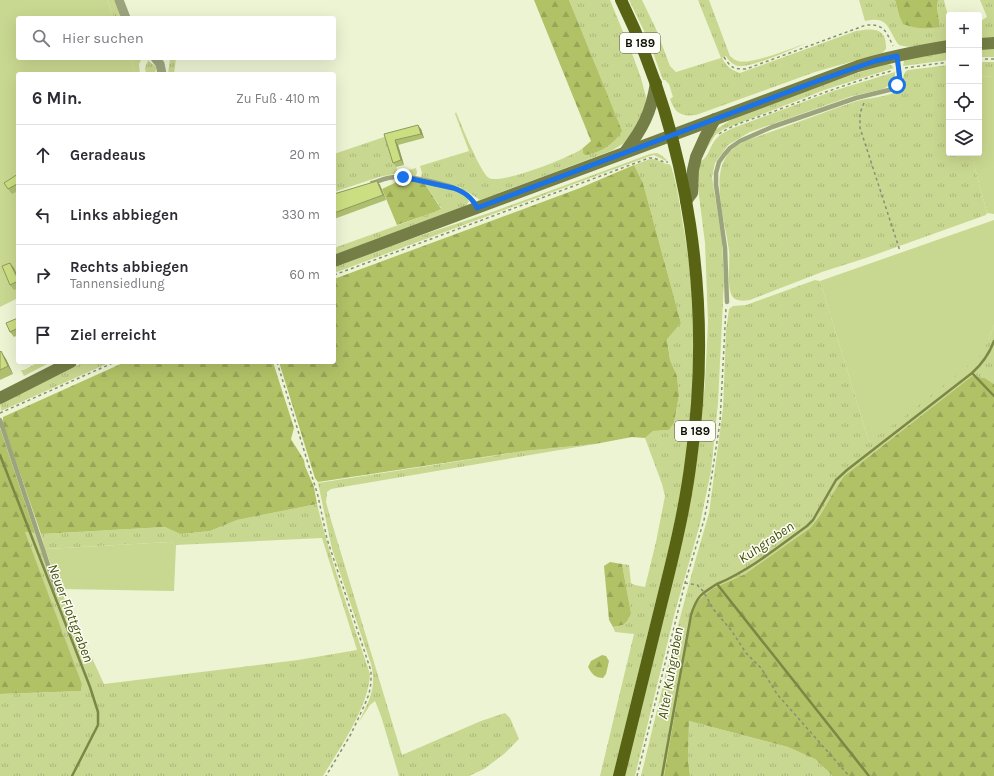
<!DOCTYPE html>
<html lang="de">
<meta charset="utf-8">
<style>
body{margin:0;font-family:Karla,sans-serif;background:#f7f7f7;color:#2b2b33}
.controls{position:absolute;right:12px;top:12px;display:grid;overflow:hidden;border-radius:4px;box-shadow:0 4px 16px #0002}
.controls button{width:36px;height:36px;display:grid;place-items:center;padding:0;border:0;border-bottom:1px solid #e1e1e2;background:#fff;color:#2b2b33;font:20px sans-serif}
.stop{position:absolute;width:12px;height:12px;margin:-9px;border:3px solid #1a73e8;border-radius:50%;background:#fff}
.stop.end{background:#1a73e8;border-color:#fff;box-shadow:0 1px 4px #0008}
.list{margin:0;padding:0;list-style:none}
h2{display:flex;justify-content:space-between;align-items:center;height:52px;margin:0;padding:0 16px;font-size:17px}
h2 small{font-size:13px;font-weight:400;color:#7c7c81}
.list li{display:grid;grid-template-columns:26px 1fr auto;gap:12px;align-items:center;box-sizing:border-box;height:60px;padding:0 16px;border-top:1px solid #e1e1e2}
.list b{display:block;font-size:15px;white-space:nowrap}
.list p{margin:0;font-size:13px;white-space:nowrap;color:#7c7c81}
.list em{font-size:13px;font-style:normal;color:#7c7c81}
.icon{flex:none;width:22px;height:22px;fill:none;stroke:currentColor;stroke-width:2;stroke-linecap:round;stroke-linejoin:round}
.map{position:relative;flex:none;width:994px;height:776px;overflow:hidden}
.search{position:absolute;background:#fff;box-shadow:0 4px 16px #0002;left:16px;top:16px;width:320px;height:44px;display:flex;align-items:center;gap:10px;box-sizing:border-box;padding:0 14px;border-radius:4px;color:#7c7c81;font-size:15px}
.panel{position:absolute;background:#fff;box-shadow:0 4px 16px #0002;left:16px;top:72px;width:320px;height:292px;border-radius:4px}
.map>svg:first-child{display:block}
.grass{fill:url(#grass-tufts)}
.forest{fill:url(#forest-firs)}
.garden{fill:#c9d890}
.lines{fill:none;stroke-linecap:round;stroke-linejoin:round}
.stream{stroke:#7c8845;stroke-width:2.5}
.path{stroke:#898e78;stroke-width:1.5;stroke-dasharray:3 3;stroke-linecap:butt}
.service{stroke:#9ca47e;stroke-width:4.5}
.minor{stroke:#9ca47e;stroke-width:9}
.secondary{stroke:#747e46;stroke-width:12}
.primary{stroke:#586414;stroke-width:12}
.wall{fill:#afbf70}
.shaded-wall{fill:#8f9b5b}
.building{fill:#ccde82;stroke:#8f9b5b}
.route{stroke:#1a73e8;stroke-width:5}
.labels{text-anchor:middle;stroke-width:3;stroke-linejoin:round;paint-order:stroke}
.shield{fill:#fdfef8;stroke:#54554d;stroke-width:1}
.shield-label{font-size:12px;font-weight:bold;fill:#0b0d04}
.water-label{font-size:14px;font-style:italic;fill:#454f08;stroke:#fdfef8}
</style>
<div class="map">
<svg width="994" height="776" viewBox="0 0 994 776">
<defs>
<pattern id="grass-tufts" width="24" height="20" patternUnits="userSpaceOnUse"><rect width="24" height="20" fill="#c9d890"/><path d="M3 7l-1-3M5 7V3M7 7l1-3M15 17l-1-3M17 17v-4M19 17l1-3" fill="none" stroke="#abb87b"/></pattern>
<pattern id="forest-firs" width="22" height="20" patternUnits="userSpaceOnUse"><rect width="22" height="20" fill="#b1c166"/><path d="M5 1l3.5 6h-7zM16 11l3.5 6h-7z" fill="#97a557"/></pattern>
</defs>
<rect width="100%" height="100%" fill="#edf4d4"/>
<g class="grass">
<path d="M107,0H116L122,18H114Z"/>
<path d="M569,0H610L633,56L641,78L646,97L645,110L626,142L611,151L480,200L460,187L421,177L422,173L420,166L469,151L455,114L456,112C461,124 480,172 489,178C500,185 572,157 583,148V153L621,131Z"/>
<path d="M629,0H642L656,29L670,66L676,72L721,58L698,0H709L730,56C733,58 734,60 738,61C750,65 793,48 807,43C793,49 751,68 738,66C733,65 728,60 726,56L722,58C726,66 731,70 740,73L856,31C873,28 887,27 886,49L882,53L815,72L696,115C681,117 675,113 670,99L673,97L669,84L665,80H663L648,39Z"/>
<path d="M859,0H895L899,15L940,27L937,8L938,0H944L949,20V41C935,43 912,50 899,45C887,30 890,15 865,21Z"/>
<path d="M980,0H994V37L979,38V22L987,17Z"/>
<rect x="979" y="49" width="15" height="8"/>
<path d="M949,52V60L903,66L904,61L907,58Z"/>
<path d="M130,58H142L139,64L140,74H136Z"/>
<path d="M170,58H176L174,74H168Z"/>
<path d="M148,60L156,67L155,74H146L145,68Z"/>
<path d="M979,62H994V76L979,77Z"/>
<path d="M886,64L891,65L894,68L827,89L724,129L715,135L703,155L702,151L715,130L734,118L854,74Z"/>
<path d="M949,65V153H971L987,213L986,215L866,258L822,272L750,300C743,301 734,302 731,294C727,284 730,262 729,251C726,225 711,180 726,157C730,150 738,145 745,141C782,128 819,114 857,101C867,98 887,97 895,92C906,86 900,74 908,70Z"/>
<path d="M895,72V79L892,84L883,89L852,96L750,132L728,145L715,163L712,177L722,241L724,281L718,403L711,471L700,524L675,612L635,776H625L696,466L700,433L705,383L708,322L705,243L698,188L699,160L701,161C709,157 710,145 716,139C720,134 727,131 733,128L833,91Z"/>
<path d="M387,136L398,173L416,168L417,172L416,176L398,173L379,177L334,192V154Z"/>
<path d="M657,153L661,155L667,160L666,161L654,155L650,156L334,273V266L428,233L495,211L650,154Z"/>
<path d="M650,159C657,158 662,164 669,164L671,166C678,187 680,209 684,230C695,292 696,355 691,417C686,479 671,540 656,600C642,659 627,717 613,776H600L634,634L615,632L613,627L623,625L631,613L622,564L629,565L631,583L635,585L645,587L656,542L665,496L662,484L645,438L653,431L669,430L674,423L679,395L677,376L670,360L667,338L681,323L643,183L634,165Z"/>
<path d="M425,184C438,186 462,187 469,201L466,206L334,255V248L429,214L441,208Z"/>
<path d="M815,280L820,281L869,442L989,339L994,324V384L985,378L972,376L844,476L838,485L819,517L810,528L745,574L712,589L701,598L696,605L691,619L664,776H641L673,644L696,558L709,513L723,408L726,331L729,309L733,306L746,305Z"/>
<path d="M39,362H51L24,376L21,370H24Z"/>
<path d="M84,362H111L1,411L0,404Z"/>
<path d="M595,444L331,489L327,492L326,502L331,520L402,755L481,721L505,713L510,718L519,739L504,754L484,769L469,776H399L381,716L375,701L370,705L359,722C369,700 377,689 371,664L332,549L318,483L524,451Z"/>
<path d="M317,504C331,562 351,617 370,674C369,706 340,748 323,776H0V694L81,691L82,684L24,532L35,533L54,587L58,590L60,589L104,684L298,660L357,650L322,538L176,545L170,542L45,549L41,534L165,527L180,534L210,531L237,520Z"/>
<path d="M689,721L788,747L815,759L833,776H690L688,760Z"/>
</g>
<g class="forest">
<path d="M534,0H569L622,131C614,144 600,153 585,155L583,153V148L591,141Z"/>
<path d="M895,0H938L937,8L940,27C926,29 916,29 903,24L899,15Z"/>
<path d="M634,165L643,183L681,323L667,339L670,360L677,376L679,395L674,423L669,430L653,431L645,438L632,437L595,444L524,451L318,482L315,478L279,362H334V279L580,188Z"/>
<path d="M403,179L425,184L441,209L429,214L397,225L382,189Z"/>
<path d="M125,362H273L294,428L291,439L304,460L305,466L314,487L317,504L237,520L210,531L180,534L165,527L41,534L3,424V417Z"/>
<path d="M972,376L985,378L994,384V776H833L815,759L788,747L689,721L688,760L690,776H664L691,619L696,604L701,598L712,589L745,574L810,528L819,517L838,485L844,476Z"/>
<path d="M0,428L35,533L25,532L82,684L81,691L0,694Z"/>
<path d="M610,562L622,564L631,613L627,621L623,625L613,627L609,620L604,566Z"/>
<path d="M602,655L606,656L609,661L606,674L603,678C595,678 592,674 588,667L591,661Z"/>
</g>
<g class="garden">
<path d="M0,0H107L114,18H18V58H130L136,74H18V298L0,307Z"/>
<path d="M994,76V214L987,213L971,153H979V77Z"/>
<path d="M994,220V324L989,339L980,356L904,417L869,442L820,281Z"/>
<path d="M170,542L176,545L174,591L60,589L45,549Z"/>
</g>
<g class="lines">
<g class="stream">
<path d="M972,373L994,396"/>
<path d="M0,455L90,687L98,712V725L72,776"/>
<path d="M662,776L691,615C697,596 701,594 717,584"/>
<path d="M869,776L717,584C750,570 778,547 807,526L813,520L836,480L847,470L972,373C982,364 989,355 994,341"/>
</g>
<g class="path">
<path d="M724,57C731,68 733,69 746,69L866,25C884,24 886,31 893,46"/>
<path d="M979,59H994"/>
<path d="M905,68L949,62"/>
<path d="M864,103L860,113V128L900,251"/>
<path d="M719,134C735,123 757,118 775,111C814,96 852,82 891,71"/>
<path d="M334,275L649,158C657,157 661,163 668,162"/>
<path d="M277,362L318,496L327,539L371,671V683L369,694L365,704L351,734L326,776"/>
<path d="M0,413L115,362"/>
<path d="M685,583L697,585L703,591L714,610L731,630L746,653L761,668L777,694L849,776"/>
<path d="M637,776L685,583L704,520L708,500L720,422L726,308"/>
</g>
<g class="service">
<path d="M372,183C379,181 387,177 396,177C409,175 450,185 462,191C468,195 473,200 476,207"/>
<path d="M727,302L725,248L716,185V173L719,162L724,155L730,148L740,141L772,127L856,98L893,89L900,80L897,57"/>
<path d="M0,420L56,589"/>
</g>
<g class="minor">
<path d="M119,0L126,18"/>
<path d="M155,58L160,64L162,74"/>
</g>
<g class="secondary">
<path d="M979,44L994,43"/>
<path d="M625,152C643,128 651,113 656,83"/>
<path d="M686,201L692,193L693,170L696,157L705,137L715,119"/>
<path d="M334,261L858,66C888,57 918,51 949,46"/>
<path d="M0,398L71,362"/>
</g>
<path class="primary" d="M619,776C633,719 647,662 661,605C673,557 685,509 691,460C713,305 690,142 621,0"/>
</g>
<g class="wall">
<path d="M421,129L424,138L398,145L404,165L396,167L393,163L384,134Z"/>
<path d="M18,174V191L12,194L8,189Z"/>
<path d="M377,181L380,185L386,200L334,219V194Z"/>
<path d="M14,268L18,277V288L14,290L10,285Z"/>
<path d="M18,318V335L14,337L10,332Z"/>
<path d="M0,352L6,359L13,374L0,380Z"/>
</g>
<g class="shaded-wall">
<path d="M418,125L421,129L424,138L421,134Z"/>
<path d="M395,140L398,145L404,165L401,160Z"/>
<path d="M377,181L380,185L386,200L383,195Z"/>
<path d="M10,263L14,268L18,277V279Z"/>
<path d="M1,351L6,359L13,374L8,366Z"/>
</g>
<g class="building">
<path d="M418,125L421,134L395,140L401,160L393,163L384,134Z"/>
<path d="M18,174V182L16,183L17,184L8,189L4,183Z"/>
<path d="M377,181L383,195L334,213V194Z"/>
<path d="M10,263L18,279V281L10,285L2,266Z"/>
<path d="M18,318V328L10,332L6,323Z"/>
<path d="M1,351L8,366L0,370V352Z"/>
</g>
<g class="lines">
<path class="route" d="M403,177L453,188C464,192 472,197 477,208L820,80L875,61L897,56L900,80L897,85"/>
</g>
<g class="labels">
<g class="shield">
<rect x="620" y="33" width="40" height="20" rx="3"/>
<rect x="675" y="421" width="40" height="20" rx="3"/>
</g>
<g class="shield-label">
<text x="640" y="47">B 189</text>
<text x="695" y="435">B 189</text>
</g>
<g class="water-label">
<text transform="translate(766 542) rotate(-34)" y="5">Kuhgraben</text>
<text transform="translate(71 613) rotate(69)" y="5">Neuer Flottgraben</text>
<text transform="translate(670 673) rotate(-80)" y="5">Alter Kuhgraben</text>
</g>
</g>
</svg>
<div class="controls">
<button>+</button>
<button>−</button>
<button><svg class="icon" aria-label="locate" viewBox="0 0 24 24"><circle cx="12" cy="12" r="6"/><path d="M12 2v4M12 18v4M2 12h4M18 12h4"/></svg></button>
<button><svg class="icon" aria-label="layers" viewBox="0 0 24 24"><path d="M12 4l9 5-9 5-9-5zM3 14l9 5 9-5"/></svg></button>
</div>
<div class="stop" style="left:897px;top:85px"></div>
<div class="stop end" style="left:403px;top:177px"></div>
<div class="search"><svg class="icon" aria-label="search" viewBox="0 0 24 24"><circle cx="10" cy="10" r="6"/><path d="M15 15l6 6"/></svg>Hier suchen</div>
<section class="panel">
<h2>6 Min.<small>Zu Fuß · 410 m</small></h2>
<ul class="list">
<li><svg class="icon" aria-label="ahead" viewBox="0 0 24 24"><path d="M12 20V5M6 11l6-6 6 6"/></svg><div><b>Geradeaus</b></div><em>20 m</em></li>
<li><svg class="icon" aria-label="left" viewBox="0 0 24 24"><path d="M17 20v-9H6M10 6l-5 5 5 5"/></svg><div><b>Links abbiegen</b></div><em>330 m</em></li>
<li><svg class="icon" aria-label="right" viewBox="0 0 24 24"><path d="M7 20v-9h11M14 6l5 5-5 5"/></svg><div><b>Rechts abbiegen</b><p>Tannensiedlung</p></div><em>60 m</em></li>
<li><svg class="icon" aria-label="arrive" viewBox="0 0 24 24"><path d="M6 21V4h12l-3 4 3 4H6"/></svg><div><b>Ziel erreicht</b></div></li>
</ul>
</section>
</div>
